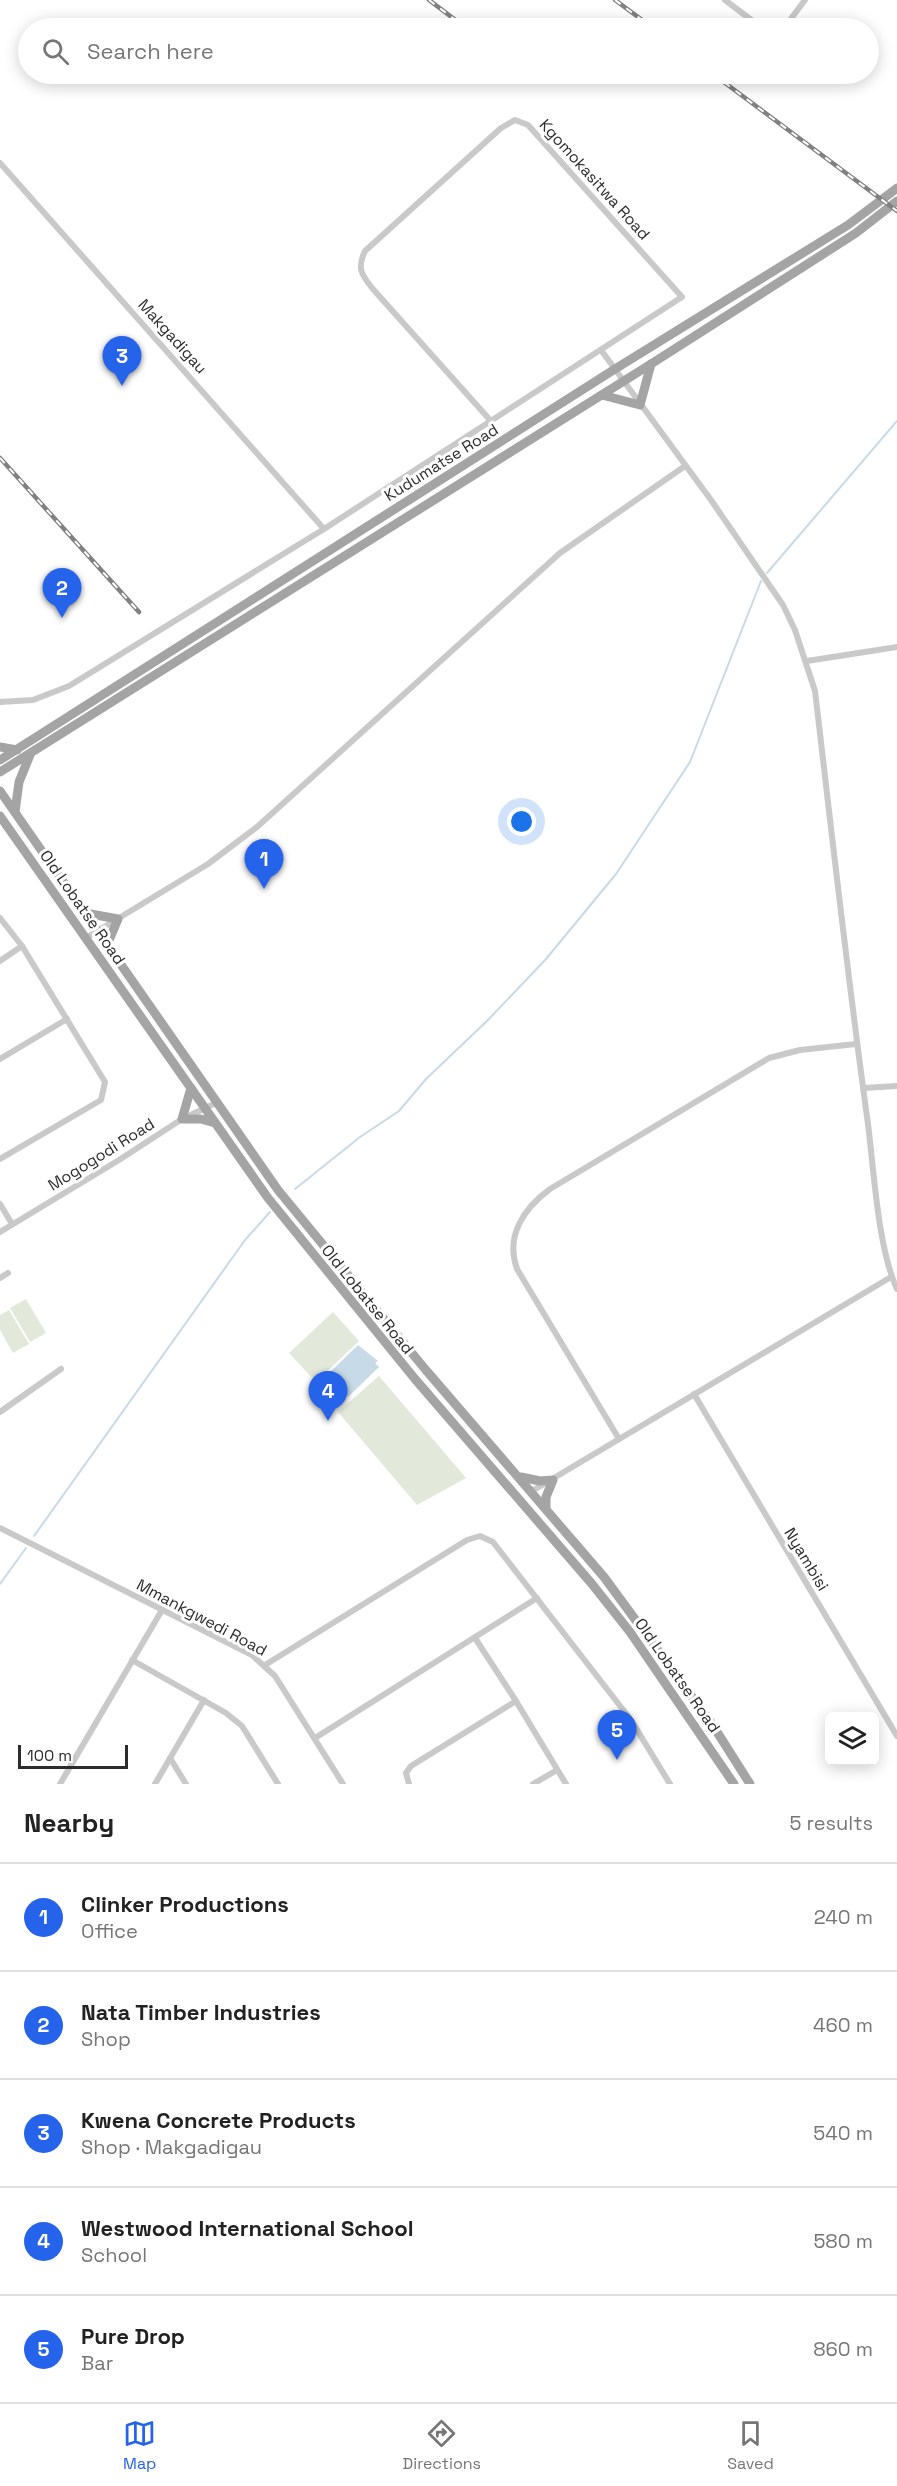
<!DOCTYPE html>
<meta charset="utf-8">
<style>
body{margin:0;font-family:"Space Grotesk",sans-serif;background:#f2f2f2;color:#222}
.controls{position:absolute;right:18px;bottom:18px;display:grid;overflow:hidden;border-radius:9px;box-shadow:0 3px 15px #0003}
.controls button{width:54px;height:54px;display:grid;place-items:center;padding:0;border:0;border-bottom:2px solid #e0e0e0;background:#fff;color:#222;font:30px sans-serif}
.scale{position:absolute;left:18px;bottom:15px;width:110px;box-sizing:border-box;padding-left:6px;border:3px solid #2c2c2c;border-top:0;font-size:16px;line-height:21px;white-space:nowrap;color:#2c2c2c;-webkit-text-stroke:4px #fff;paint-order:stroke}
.you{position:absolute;left:522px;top:822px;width:21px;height:21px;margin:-15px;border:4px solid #fff;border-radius:50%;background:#1a73e8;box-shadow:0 0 0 9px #1a73e833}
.badge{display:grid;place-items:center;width:39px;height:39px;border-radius:50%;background:#2563eb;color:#fff;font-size:20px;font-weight:700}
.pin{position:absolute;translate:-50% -50px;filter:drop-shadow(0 2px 3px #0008)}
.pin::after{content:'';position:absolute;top:32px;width:21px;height:18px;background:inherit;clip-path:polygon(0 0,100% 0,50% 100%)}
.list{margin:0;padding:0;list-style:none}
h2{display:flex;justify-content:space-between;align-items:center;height:78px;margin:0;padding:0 24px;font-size:26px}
h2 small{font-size:20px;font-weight:400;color:#767676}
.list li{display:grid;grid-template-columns:39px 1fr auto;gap:18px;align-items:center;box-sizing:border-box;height:108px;padding:0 24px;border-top:2px solid #e0e0e0}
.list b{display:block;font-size:22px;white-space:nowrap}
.list p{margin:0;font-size:20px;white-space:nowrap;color:#767676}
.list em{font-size:20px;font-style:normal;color:#767676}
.icon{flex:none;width:33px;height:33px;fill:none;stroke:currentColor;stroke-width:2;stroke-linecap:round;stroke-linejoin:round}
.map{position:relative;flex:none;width:897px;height:1784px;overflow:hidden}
.search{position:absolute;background:#fff;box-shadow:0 3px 15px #0003;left:18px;right:18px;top:18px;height:66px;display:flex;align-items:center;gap:15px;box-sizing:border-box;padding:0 21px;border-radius:33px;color:#767676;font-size:22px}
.sheet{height:618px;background:#fff}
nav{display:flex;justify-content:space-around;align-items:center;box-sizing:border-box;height:84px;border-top:2px solid #e0e0e0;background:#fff;font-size:16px;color:#767676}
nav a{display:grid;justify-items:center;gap:3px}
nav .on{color:#2563eb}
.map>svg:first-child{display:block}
.green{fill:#e2e8da}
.water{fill:#c7dae7}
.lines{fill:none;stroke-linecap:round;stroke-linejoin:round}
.stream{stroke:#c7dae7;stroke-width:2}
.minor{stroke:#c9c9c9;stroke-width:6}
.primary{stroke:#a4a4a4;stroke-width:9}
.rail-casing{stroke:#818181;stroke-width:4.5}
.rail{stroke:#fff;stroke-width:2;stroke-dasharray:7;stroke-linecap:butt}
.labels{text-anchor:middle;stroke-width:6;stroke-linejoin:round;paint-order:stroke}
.street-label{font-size:16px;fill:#2c2c2c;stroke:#fff}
</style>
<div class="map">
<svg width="897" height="1784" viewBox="0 0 897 1784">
<rect width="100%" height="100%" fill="#fff"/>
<g class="green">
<path d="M26,1299L46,1333L30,1342L10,1308Z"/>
<path d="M9,1310L29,1344L13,1353L0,1330V1315Z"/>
<path d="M333,1312L359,1341L316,1382L289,1353Z"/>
<path d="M379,1376L466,1478L417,1505L338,1412Z"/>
</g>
<path class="water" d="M358,1345L378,1361L375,1363L379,1367L348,1397L327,1375Z"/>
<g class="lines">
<g class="stream">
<path d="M767,573L897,421"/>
<path d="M295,1189L360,1137L399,1111L426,1079L487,1021L546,959L616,874L690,762L761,581"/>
<path d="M34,1536L245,1240L270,1212"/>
<path d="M0,1584L26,1548"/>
</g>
<g class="minor">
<path d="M725,0L762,28"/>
<path d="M784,28L805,0"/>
<path d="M0,163L324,529"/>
<path d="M601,350L711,500L783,605L795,630L815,691C832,835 848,980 868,1124C874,1171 878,1249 897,1289"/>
<path d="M807,661L897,647"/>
<path d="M0,702L33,700L69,686L324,529L682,297L528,125L515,120L501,128L365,251C357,268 361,274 372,288L490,420"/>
<path d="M0,918L22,946L105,1082L101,1100L0,1159"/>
<path d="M86,938L208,864L257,827L560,553L685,466"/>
<path d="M0,961L22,946"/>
<path d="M0,1059L67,1019"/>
<path d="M863,1088L897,1086"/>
<path d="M0,1204L12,1224"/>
<path d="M0,1232L119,1160L182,1119L216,1103"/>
<path d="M0,1278L8,1273"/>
<path d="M694,1394L897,1736"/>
<path d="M0,1412L61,1369"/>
<path d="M619,1439L517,1269C505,1236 524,1208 550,1189L769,1058L800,1050L856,1044"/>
<path d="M532,1491L891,1277"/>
<path d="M0,1528L252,1655L275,1676L343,1784"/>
<path d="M475,1638L516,1701L566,1784"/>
<path d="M132,1660L226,1713L242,1726L278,1784"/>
<path d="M265,1665L467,1540L480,1536L493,1542L631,1720L670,1784"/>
<path d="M315,1738L537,1598"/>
<path d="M170,1758L186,1784"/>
<path d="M60,1784L162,1610"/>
<path d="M155,1784L204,1700"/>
<path d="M409,1784L406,1773L411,1766L516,1701"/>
<path d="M533,1784L557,1770"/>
</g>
<g class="primary">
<path d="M602,395L640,405L651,364"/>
<path d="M0,747L17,750"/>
<path d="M0,760L615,369L848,225L897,188"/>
<path d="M0,772L651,364L856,233L897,201"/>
<path d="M0,791L278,1190L425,1369L604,1577L712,1724L750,1784"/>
<path d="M15,812L19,782L30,755"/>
<path d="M0,816L268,1198L415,1379L592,1584L630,1632L734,1784"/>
<path d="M85,913L118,919L107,945"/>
<path d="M191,1088L182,1119H201L215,1123"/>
<path d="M521,1477L540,1481L553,1480L546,1497V1508"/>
</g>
<g class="rail-casing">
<g id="rail">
<path d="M429,0L466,28"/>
<path d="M615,0L653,28"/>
<path d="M713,74L897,211"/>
<path d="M0,458L139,612"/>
</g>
</g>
<use href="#rail" class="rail"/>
</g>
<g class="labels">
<g class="street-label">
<text transform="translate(595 179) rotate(48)" y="6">Kgomokasitwa Road</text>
<text transform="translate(173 336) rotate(48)" y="6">Makgadigau</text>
<text transform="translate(441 462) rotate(-32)" y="6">Kudumatse Road</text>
<text transform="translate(83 907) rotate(55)" y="6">Old Lobatse Road</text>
<text transform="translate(101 1154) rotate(-32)" y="6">Mogogodi Road</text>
<text transform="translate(368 1299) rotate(51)" y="6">Old Lobatse Road</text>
<text transform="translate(807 1559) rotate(59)" y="6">Nyambisi</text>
<text transform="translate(202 1617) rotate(28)" y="6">Mmankgwedi Road</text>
<text transform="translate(678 1675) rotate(55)" y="6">Old Lobatse Road</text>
</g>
</g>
</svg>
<div class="controls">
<button><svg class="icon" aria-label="layers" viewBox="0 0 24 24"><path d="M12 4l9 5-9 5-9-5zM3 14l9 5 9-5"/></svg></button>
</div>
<div class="scale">100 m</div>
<div class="you"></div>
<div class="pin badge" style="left:264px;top:889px">1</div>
<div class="pin badge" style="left:62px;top:618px">2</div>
<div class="pin badge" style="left:122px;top:386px">3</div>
<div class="pin badge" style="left:328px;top:1421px">4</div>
<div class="pin badge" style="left:617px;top:1760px">5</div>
<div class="search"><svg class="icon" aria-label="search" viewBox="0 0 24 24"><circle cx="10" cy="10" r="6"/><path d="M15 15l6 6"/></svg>Search here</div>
</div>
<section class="sheet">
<h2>Nearby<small>5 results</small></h2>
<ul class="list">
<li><span class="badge">1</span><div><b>Clinker Productions</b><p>Office</p></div><em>240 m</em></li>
<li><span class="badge">2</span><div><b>Nata Timber Industries</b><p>Shop</p></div><em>460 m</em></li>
<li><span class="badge">3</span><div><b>Kwena Concrete Products</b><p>Shop · Makgadigau</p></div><em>540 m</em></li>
<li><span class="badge">4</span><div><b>Westwood International School</b><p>School</p></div><em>580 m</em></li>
<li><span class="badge">5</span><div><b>Pure Drop</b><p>Bar</p></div><em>860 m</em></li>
</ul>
</section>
<nav>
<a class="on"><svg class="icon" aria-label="map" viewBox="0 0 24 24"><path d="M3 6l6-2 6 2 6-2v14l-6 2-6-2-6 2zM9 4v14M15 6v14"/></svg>Map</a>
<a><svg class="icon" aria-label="directions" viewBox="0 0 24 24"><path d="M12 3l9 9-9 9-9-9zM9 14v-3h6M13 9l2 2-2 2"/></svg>Directions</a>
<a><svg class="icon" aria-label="saved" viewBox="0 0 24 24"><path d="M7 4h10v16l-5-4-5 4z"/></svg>Saved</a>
</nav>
